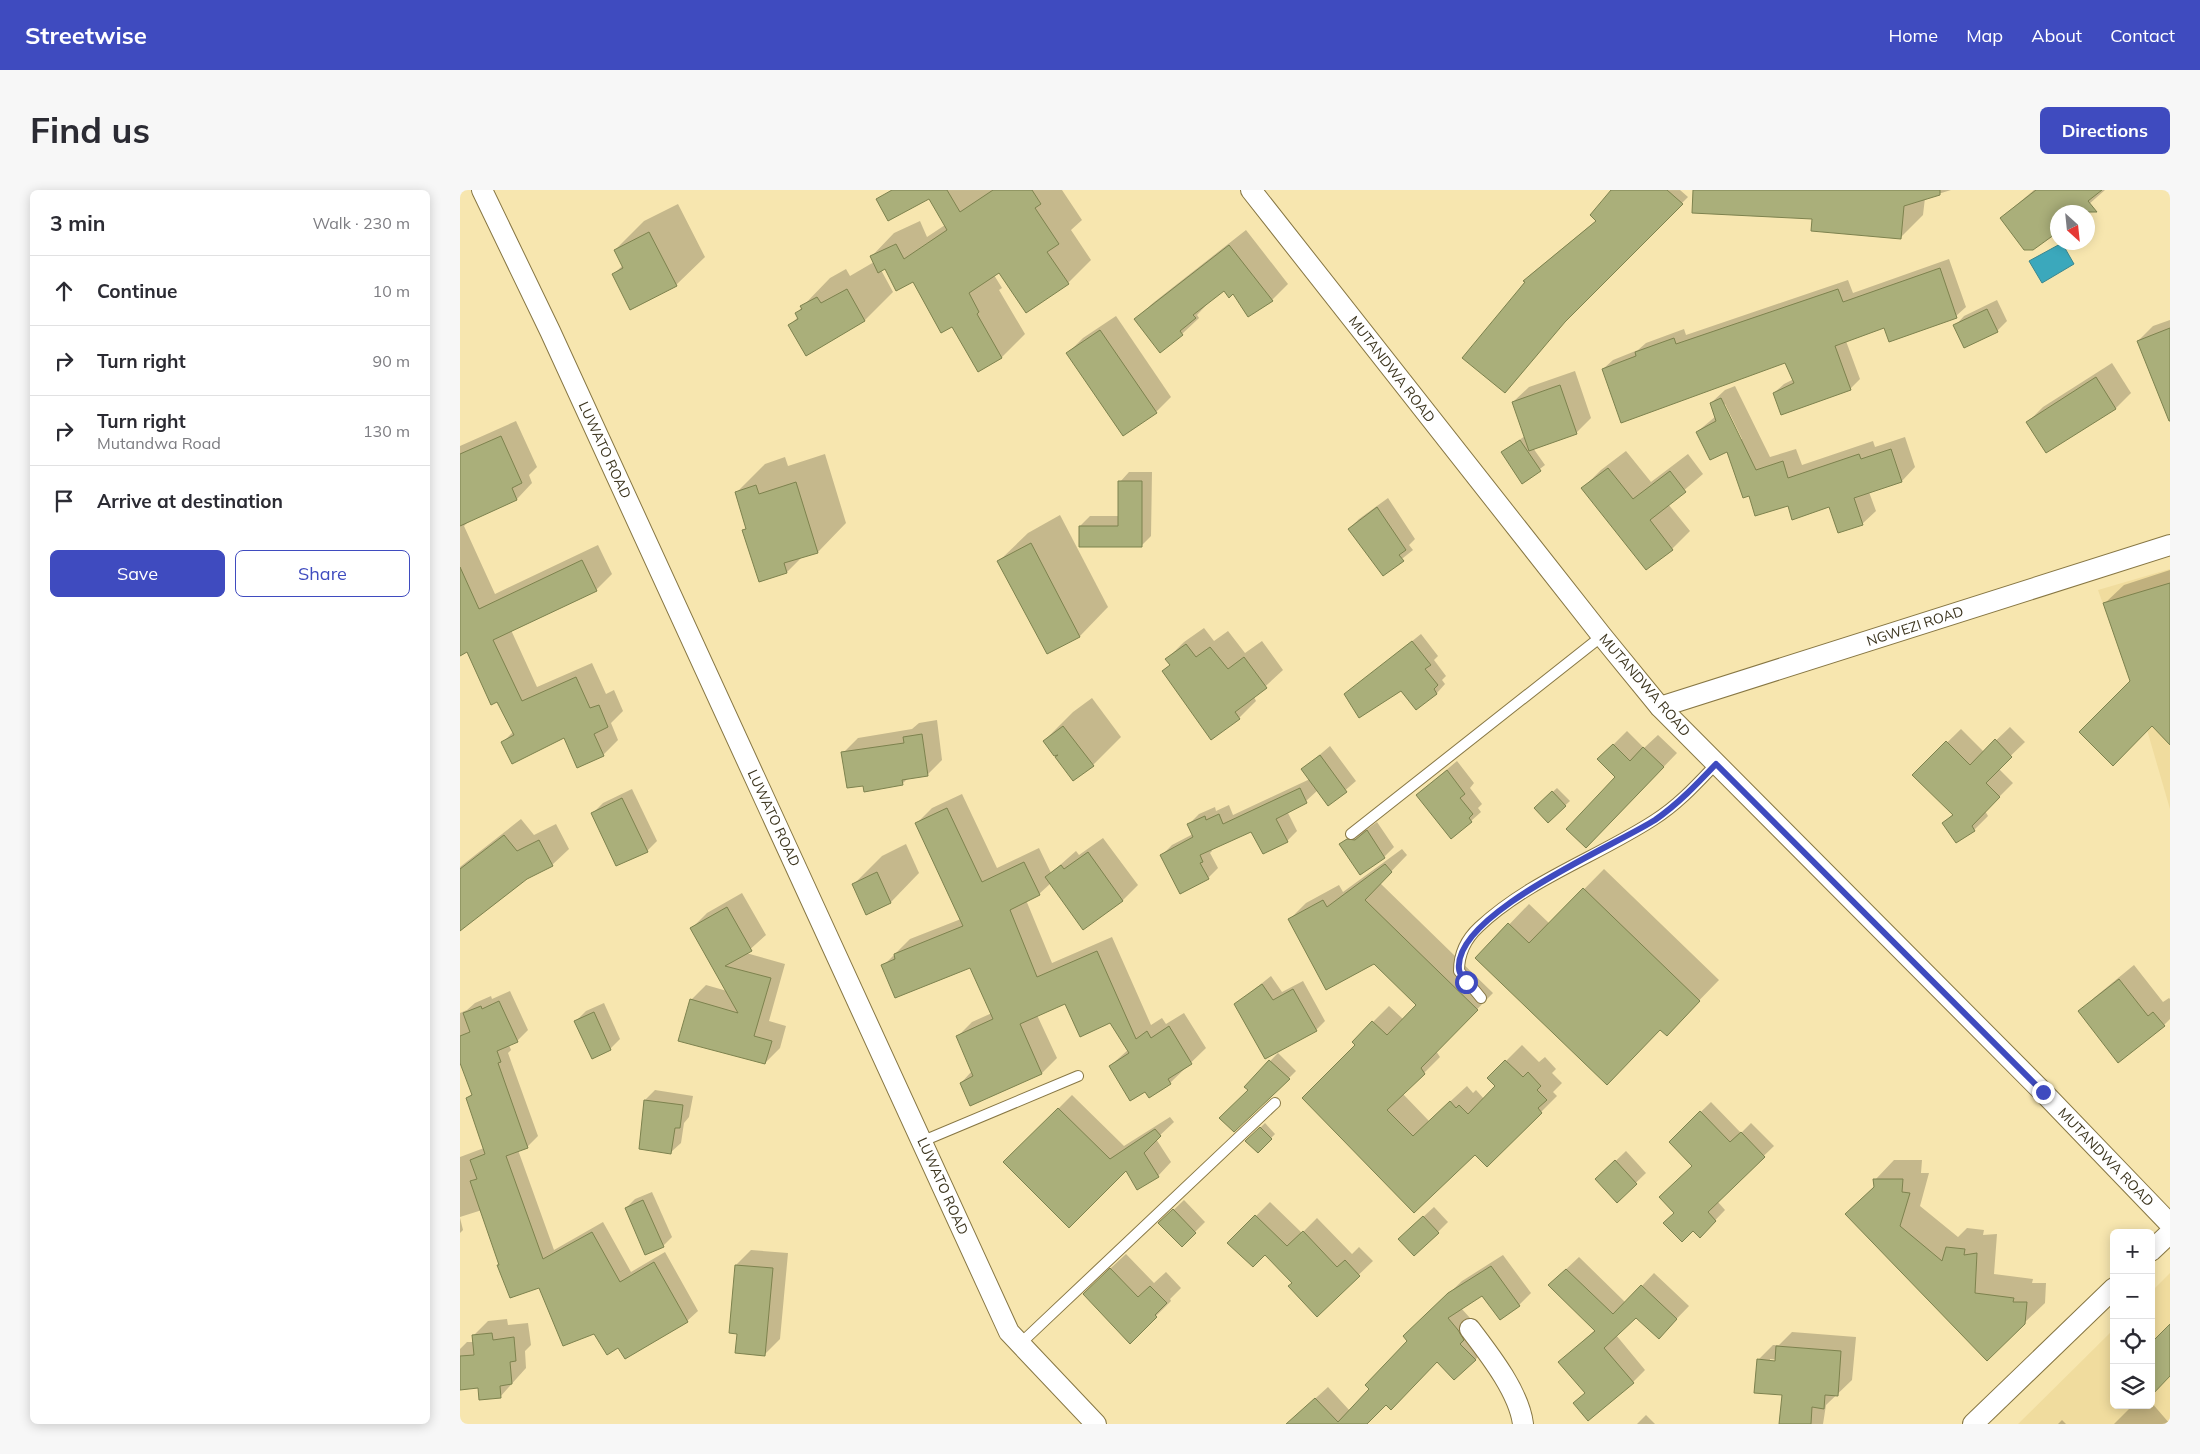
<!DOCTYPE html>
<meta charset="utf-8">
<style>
body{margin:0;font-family:Mulish,sans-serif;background:#f7f7f7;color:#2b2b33}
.controls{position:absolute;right:15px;bottom:15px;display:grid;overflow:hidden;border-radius:8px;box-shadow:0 2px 12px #0003}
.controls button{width:45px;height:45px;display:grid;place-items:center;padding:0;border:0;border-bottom:1px solid #e1e1e2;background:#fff;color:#2b2b33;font:25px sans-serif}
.compass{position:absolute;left:1590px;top:15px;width:45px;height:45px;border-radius:50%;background:#fff;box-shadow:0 2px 12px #0003;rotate:153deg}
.stop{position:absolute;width:15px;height:15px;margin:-11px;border:4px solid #3f4bbf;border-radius:50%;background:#fff}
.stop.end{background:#3f4bbf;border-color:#fff;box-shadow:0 1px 5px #0008}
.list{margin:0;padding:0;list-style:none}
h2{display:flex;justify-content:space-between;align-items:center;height:65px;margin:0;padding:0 20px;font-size:21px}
h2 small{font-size:16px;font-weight:400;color:#7c7c81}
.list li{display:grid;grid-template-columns:32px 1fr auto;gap:15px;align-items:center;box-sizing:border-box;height:70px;padding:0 20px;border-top:1px solid #e1e1e2}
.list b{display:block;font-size:19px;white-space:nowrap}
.list p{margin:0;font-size:16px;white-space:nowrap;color:#7c7c81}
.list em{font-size:16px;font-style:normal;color:#7c7c81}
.actions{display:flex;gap:10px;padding:15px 20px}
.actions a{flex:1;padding:11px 0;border:1px solid #3f4bbf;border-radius:8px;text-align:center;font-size:18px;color:#3f4bbf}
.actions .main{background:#3f4bbf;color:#fff}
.icon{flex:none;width:28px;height:28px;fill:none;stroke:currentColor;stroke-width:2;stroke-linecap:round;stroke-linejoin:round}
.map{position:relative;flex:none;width:1710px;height:1234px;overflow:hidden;border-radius:8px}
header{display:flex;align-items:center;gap:30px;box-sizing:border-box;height:70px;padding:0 25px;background:#3f4bbf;color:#fff}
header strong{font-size:24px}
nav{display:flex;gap:28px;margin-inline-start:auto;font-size:18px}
.intro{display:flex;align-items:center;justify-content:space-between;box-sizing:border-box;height:120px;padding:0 30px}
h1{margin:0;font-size:35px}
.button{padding:12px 22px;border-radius:8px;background:#3f4bbf;color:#fff;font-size:18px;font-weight:700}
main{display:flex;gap:30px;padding:0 30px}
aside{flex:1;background:#fff;border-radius:8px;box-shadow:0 2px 12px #0003}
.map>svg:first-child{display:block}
.built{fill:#f0dc9e}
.water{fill:#3ba8bc;stroke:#3c868d}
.shadow{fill:#0003;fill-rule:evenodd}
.building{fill:#aaaf7a;stroke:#7d824e}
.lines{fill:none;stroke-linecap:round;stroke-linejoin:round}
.lane-casing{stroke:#877744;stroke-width:12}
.street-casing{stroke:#877744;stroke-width:22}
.lane{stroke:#fff;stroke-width:10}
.street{stroke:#fff;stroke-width:20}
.route{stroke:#3f4bbf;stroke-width:6}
.labels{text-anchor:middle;stroke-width:4;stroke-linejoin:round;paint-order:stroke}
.street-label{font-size:14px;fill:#3d3620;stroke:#fff}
</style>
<header>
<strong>Streetwise</strong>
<nav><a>Home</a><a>Map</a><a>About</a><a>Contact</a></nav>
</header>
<div class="intro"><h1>Find us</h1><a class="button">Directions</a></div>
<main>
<aside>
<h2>3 min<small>Walk · 230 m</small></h2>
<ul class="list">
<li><svg class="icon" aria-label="ahead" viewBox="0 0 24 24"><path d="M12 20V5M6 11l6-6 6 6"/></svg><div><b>Continue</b></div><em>10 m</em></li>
<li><svg class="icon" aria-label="right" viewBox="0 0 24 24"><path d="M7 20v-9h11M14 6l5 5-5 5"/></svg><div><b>Turn right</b></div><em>90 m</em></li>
<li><svg class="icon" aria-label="right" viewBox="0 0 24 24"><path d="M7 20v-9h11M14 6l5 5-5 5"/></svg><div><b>Turn right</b><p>Mutandwa Road</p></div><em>130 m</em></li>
<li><svg class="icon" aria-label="arrive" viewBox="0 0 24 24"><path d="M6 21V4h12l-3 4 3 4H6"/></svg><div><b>Arrive at destination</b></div></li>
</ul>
<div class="actions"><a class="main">Save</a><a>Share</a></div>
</aside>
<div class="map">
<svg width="1710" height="1234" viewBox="0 0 1710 1234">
<rect width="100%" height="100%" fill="#f7e6af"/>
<g class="built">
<path d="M1710,379V619L1683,526L1638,400Z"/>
<path d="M1710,1083V1234H1558L1654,1139V1215H1691V1102Z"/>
</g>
<path class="water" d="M1602,53L1614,74L1582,93L1569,71Z"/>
<g class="shadow">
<path d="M435,0H602L622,30L611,40L631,70L608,93L540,81L534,85L542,98L539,100L565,144L542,167L519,180L492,135L454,91L425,78L421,80L433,102L405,130L346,164L330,135L338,127L336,124L342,117L370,88L386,79L390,86L414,72L411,67L434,43L460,31L467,47L485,35L469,8Z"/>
<path d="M1153,0H1220L1228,7L1110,125L1067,92L1070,85L1137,30Z"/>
<path d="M1235,0H1491L1465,8L1463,25L1441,47Z"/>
<path d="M1574,0H1645L1620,22H1598L1541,28Z"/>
<path d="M218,14L245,67L216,95L154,84L163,75L155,60L184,31Z"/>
<path d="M786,40L828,94L812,110L764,99L751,110L737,125L739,128L722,144L676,129L693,113Z"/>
<path d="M1489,69L1506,117L1496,126L1430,150L1425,137L1386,151L1400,189L1390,199L1314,203L1324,194L1334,189L1326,172L1143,179L1153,170L1178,160L1186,153L1224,139L1226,145L1388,90L1393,103Z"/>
<path d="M1537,110L1547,131L1537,141L1495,136L1504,126Z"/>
<path d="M656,126L711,207L696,222L663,244L608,163L623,148Z"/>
<path d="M1710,130V227L1678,151L1693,136Z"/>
<path d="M1652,173L1671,203L1656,218L1587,262L1568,232L1583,217Z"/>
<path d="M1115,181L1131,228L1116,243L1073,258L1085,275L1063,292L1042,262L1065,246L1053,212L1069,197Z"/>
<path d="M1275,196L1310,267L1336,259L1342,275L1413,251L1415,257L1445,247L1455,277L1442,291L1409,302L1416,321L1402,334L1370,316L1328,314L1289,304L1267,260L1237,242L1256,226L1251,213L1265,200ZM1265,214L1282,249H1280L1263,215Z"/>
<path d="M56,231L77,277L69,285L72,293L57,309L11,329L4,336L35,404L138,355L152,384L136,400L51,440L77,497L132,473L146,504L154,500L163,521L151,533L158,550L143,565L105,546L43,552L53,542L38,510L8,461L0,465V256Z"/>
<path d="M1166,261L1191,292L1228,264L1243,284L1208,314L1230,341L1212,359L1123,298L1141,280Z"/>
<path d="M365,264L386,333L358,362L342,367L327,382L299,390L284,341L287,337L277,302L305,274L325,267L328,276Z"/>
<path d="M669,282H692L691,346L681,356L620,336L630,326H659L660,292Z"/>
<path d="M928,308L955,349L949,355L953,360L923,384L889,339L899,329Z"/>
<path d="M600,325L648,417L620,446L587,463L539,371L568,343Z"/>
<path d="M1710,380V553L1672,491L1644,414L1664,395Z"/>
<path d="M744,438L754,451L768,441L785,463L802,451L823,480L794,507L796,511L779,528L752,548L704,481L711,474L707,469L724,452Z"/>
<path d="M961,444L978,466L974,470L986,486L982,490L985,494L977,503L956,518L941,499L886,504Z"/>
<path d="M632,508L661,547L633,575L600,564L584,551L613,522Z"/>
<path d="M477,530L482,570L467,585L449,587L442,594H404L383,563L398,548L452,539L459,533Z"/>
<path d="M1550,537L1565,552L1538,578L1553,593L1525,621L1528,626L1514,640L1484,633L1493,624L1454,585L1501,539L1524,562Z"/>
<path d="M1167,541L1184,558L1198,545L1217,563L1140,643L1156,587L1139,569Z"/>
<path d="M870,556L896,591L868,615L858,600L846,611L827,621L837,641L827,651L792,640L751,659L752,661L750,663L758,678L748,688L702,665L712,655L733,644L729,634L739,624L755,617L756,621L769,615L773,625L850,589L843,579Z"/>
<path d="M997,571L1014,593L1010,598L1022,614L1018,618L1021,622L1011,631L957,605Z"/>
<path d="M1097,598L1110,611L1088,631L1075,618Z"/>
<path d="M172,599L197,651L187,661L133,623L143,613Z"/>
<path d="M502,604L537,678L579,658L591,683L616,661L619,665L643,648L678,695L663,710L624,738L591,693L579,704L566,710L592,773L652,747L691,835L702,828L706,834L724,823L746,858L710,893L689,907L685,900L650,876L668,860L651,832L606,812L577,825L597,868L582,883L511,914L501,893L512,881L497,847L512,832L532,823L511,776H423L450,749L501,729L457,633L472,618Z"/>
<path d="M61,629L74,645L96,634L109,659L92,675L66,688L0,734V677Z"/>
<path d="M917,632L934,657L924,667L881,654L898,640H906Z"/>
<path d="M446,654L459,683L431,712L407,723L393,695L422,666Z"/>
<path d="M942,659L947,665L920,693L1033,803L976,861L980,867L943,904L969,931L1007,896L1013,903L1016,900L1024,909L1037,896L1029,888L1062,855L1079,872L1085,867L1096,879L1092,883L1102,893L1093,902L1097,906L1027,976L1015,963L954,1022L897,855L893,852L929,816L943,829L958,815L914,772L830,729L846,713L879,695L883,702Z"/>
<path d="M1144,679L1259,790L1226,824L1017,768L1069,714L1090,734Z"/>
<path d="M282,703L306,745L286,763L325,774L309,831L326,836L320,858L305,873L231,810L246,795L267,801L232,738L247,723Z"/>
<path d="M1674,775L1703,812L1709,808L1710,809V829L1704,835L1620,821L1635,807Z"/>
<path d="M811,786L822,802L843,791L865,831L856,840L776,814Z"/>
<path d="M50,801L68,840L57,851L49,855L51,860L48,863L78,946L67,957L58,960L94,1060L143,1032L171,1082L205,1062L238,1121L227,1131L159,1157L135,1142L80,1096L41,1074L22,1020L0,1027V967L24,958L7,908L13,903L0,869V823L7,820L15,813L31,806L32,809Z"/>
<path d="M144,813L160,849L150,859L116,831L126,821Z"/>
<path d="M818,863L836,881L829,888L790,900L786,896Z"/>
<path d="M195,900L233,906L229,927L224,933L221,953L211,962L185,910Z"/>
<path d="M612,905L664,956L710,927L714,932L696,949L711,972L698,986L666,979L545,972Z"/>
<path d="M1251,912L1281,943L1291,933L1314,956L1257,1011L1265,1020L1240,1046L1216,1023L1234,975L1210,952Z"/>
<path d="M805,933L815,944L798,962L787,951Z"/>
<path d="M1166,961L1186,983L1157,1011L1137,989Z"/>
<path d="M1434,970H1462L1461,983H1469L1460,1016L1498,1047L1507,1038L1524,1040L1523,1045L1537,1044L1534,1084L1573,1089L1572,1093H1586L1585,1113L1564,1133L1387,1024L1415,996V990Z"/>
<path d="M192,1002L212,1047L203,1056L166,1018L175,1009Z"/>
<path d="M724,1010L745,1032L722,1055L700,1033Z"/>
<path d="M810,1012L842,1043L857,1028L892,1064L899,1057L913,1071L857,1125L834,1093L806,1063L769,1053Z"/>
<path d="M974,1017L988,1032L978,1042L950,1039Z"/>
<path d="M0,1028L3,1040L0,1043Z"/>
<path d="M291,1060L328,1063L320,1149L305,1164L278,1143L276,1075Z"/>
<path d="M666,1064L694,1093L706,1082L721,1098L710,1109L711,1111L670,1152L639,1089Z"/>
<path d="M1043,1065L1071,1103L1059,1115L1022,1105L1001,1118L1010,1128L1027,1158L1015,1170H977L926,1213L906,1234H827L868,1197L890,1221L911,1199L949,1151L957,1134L1002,1091Z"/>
<path d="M1119,1067L1166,1113L1194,1083L1229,1116L1199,1147L1176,1126L1156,1145L1185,1180L1173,1192L1126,1202L1100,1172L1135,1140L1102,1083Z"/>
<path d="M47,1129L48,1135L68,1133L71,1155L65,1161L66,1178L40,1207L19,1197L0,1199V1159L7,1152H14L13,1146L28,1131Z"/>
<path d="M1332,1142L1396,1147L1392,1190L1366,1215L1363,1234H1321L1323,1204L1298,1170L1313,1155H1319ZM1310,1169L1321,1170V1172L1310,1171Z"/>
<path d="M1691,1212L1710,1234H1654L1673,1215H1691Z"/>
<path d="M1186,1225L1195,1234H1177Z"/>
<path d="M1602,1230L1606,1234H1598Z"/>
</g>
<g class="building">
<path d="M432,0H487L500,22L533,0H572L581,14L575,18L599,54L587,62L609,94L566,123L539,83L509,103L519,122L517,124L542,168L518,182L492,137L481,143L453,92L436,101L425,79L418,83L410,66L436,54L444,69L487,40L469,9L428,31L416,9Z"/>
<path d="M1151,0H1207L1223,14L1105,132L1045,203L1002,168L1065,92L1063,91L1136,31L1130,25Z"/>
<path d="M1233,0H1480V5L1444,16L1441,49L1351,41L1352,29L1232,23Z"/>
<path d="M1576,0H1642L1628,11L1637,22H1598V42L1573,60H1564L1540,28Z"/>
<path d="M189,42L217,96L170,120L152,84L163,78L154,60Z"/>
<path d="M769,55L813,111L788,127L773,104L769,108L764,101L733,125L736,128L720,141L723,145L700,163L674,129Z"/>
<path d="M1480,78L1497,128L1429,152L1424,138L1375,156L1391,200L1321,225L1313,203L1334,193L1325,173L1161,233L1142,179L1176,166L1175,162L1214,148L1216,154L1378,99L1383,112Z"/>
<path d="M387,99L405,131L346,166L328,135L338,129L335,123L342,119L340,116L357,107L361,113Z"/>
<path d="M1527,119L1538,142L1504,158L1493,135Z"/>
<path d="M1710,138V231H1709L1677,151Z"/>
<path d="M640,140L697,223L663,246L606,163Z"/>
<path d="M1636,187L1656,219L1586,263L1566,232Z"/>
<path d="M1100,195L1117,244L1069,261L1052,212Z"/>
<path d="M1261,208L1296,280L1323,271L1328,288L1399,264L1401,269L1431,259L1442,292L1394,308L1403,335L1378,343L1369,317L1332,330L1328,316L1295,326L1289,306L1283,308L1267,262L1250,270L1236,242L1256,231L1250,213Z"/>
<path d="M41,246L62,293L52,298L57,310L0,336V264Z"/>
<path d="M1060,250L1081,281L1062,294L1041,262Z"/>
<path d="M1148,278L1173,309L1210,281L1226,302L1190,330L1213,360L1186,380L1121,298Z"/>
<path d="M658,291H682V357H619V336H658Z"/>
<path d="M336,292L358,363L324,373L327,383L299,392L282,340L286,339L275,302L296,295L299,304Z"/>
<path d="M917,317L946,360L939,365L944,371L923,386L888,339Z"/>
<path d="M571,353L620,447L587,464L537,371Z"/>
<path d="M122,370L137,401L33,450L62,511L116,487L130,518L139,515L148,537L134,544L144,566L117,578L104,548L52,574L41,552L54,545L37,512L31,515L7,462L0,466V377L19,419Z"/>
<path d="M1710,393V555L1692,536L1653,576L1619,542L1670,491L1643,413Z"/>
<path d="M952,451L971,475L965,479L978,495L974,499L977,504L956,520L941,501L899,528L884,504Z"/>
<path d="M726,454L736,467L750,457L768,479L784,467L807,498L775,522L780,529L751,550L702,481L710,475L705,469Z"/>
<path d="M603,536L634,576L613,591L595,567L598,565L594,566L583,551Z"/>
<path d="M462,544L468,586L442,590L443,595L404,602L403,596L387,598L381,562L444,553L443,547Z"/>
<path d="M1535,549L1552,567L1526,593L1540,607L1512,636L1515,641L1496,653L1482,633L1493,625L1452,585L1486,551L1510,575Z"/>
<path d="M1153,554L1170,571L1183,557L1204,577L1126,658L1106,639L1155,587L1137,569Z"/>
<path d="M860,565L887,602L868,616L841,579Z"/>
<path d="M987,580L1005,604L1000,608L1013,624L1009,628L1012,632L991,649L956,605Z"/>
<path d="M840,598L847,613L816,629L828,652L803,664L791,642L740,665L743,672L740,673L749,689L720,704L700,665L733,647L727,634L745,626L746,630L759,624L763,634Z"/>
<path d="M1092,601L1106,616L1088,633L1074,618Z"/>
<path d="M162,608L188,662L156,676L131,623Z"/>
<path d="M487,618L522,692L564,672L580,705L550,720L577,787L637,761L676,849L687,841L691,848L709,836L732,874L708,889L711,894L689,908L685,902L670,911L649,876L669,863L650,833L620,847L605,814L560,834L582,884L510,916L500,893L513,886L496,846L533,829L510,778L435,808L421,775L435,769L434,764L503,736L455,633Z"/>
<path d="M907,640L925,668L900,685L879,654L887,649L895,650Z"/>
<path d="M44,645L57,661L79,650L93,676L67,689L0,741V679Z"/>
<path d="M628,662L663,711L623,740L585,687L601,675L604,679Z"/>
<path d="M925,674L932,682L905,710L1018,820L961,878L965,884L927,920L953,946L990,911L996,918L999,915L1008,924L1035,896L1027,888L1045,870L1063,887L1068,882L1081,896L1077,900L1087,910L1078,918L1082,923L1027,977L1015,965L954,1023L842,908L895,855L892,852L912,831L927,845L956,815L914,774L866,800L828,729L863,710L867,717Z"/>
<path d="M417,682L431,713L406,725L392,694Z"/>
<path d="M1123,698L1240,811L1207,846L1200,840L1147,895L1015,768L1048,733L1069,753Z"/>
<path d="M267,717L292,761L265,776L311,788L294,846L312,851L305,874L218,851L230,809L278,823L230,738Z"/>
<path d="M1659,789L1688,826L1693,822L1705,836L1658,873L1618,821Z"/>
<path d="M802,794L813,810L833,799L857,841L805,869L774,814Z"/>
<path d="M39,811L58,852L37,861L41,872L38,873L68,958L46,966L83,1069L132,1042L160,1092L194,1072L228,1132L165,1169L158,1158L147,1165L134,1144L103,1156L79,1098L50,1108L37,1075H39L10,991L17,989L10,970L25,964L6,908L12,905L0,873V846L10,842L3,823L21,816L22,819Z"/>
<path d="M134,822L151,860L132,869L114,831Z"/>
<path d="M809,870L830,889L774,942L759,928L788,900L784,897Z"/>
<path d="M184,910L223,915L220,938H215L211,964L179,959Z"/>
<path d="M598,918L650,969L695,939L701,946L684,963L699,987L677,1000L666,981L609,1038L543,972Z"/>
<path d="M1240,921L1270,952L1281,942L1305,967L1248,1022L1256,1031L1240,1048L1233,1041L1222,1052L1203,1033L1214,1023L1199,1007L1232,976L1209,952Z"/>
<path d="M800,937L812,949L798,963L785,951Z"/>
<path d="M1155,970L1177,994L1157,1013L1135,989Z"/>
<path d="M1413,989H1443L1442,1002L1450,1003L1440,1036L1482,1071L1486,1057L1505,1059L1504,1065L1517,1063L1515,1103L1554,1108L1553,1112H1567L1565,1134L1527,1171L1385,1024L1414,997Z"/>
<path d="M183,1010L204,1057L185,1065L165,1018Z"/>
<path d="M713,1019L736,1043L722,1057L698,1033Z"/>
<path d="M795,1025L827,1056L843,1041L877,1077L885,1070L900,1086L857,1127L828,1096L832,1093L805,1065L793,1077L767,1053Z"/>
<path d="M963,1026L979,1043L954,1066L938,1049Z"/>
<path d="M275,1075L313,1078L305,1166L275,1163L277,1144L269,1143Z"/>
<path d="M1031,1076L1060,1116L1040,1130L1022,1106L988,1128L998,1140L1004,1150L1000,1154L1016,1170L994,1190L977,1172L931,1220L926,1215L907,1234H826L855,1208L878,1232L909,1199L905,1195L947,1151L943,1146L988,1103Z"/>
<path d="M650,1078L678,1107L690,1096L707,1113L695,1125L697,1127L670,1154L623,1104Z"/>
<path d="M1106,1079L1153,1124L1181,1095L1217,1129L1199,1149L1176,1128L1144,1158L1174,1193L1128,1231L1113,1213L1125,1203L1098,1172L1135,1141L1088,1095Z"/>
<path d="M1710,1134V1186L1691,1206V1153Z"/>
<path d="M32,1143L33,1150L54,1147L56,1171L50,1172L52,1194L40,1196L41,1208L19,1210L18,1198L0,1200V1166L14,1165L12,1145Z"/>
<path d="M1316,1156L1381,1161L1378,1206L1365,1205L1364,1219L1352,1217L1351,1234H1319L1322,1205L1294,1203L1297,1169L1315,1171Z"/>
</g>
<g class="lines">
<g class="lane-casing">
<g id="lane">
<path d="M891,644L1142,446"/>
<path d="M1021,808L999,781C999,765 1006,749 1019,737C1069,690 1137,667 1194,630C1218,615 1237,594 1256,574"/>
<path d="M463,951L618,886"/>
<path d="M561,1153L815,913"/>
</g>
</g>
<g class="street-casing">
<g id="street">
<path d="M22,0L90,141L549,1142L636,1234"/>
<path d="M791,0L1142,446L1200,517L1583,902L1710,1034"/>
<path d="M1200,517L1710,355"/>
<path d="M1691,1061L1710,1043"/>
<path d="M1010,1139C1029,1164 1059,1202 1063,1234"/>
<path d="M1513,1234L1654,1098"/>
</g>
</g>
<use href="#lane" class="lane"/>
<use href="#street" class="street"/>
</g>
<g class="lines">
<path class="route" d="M1006,792C1004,788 999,784 999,779C993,724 1154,656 1195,630C1218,614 1237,594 1256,574L1583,902"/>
</g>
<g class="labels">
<g class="street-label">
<text transform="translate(932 179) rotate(52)" y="5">MUTANDWA ROAD</text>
<text transform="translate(145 260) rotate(65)" y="5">LUWATO ROAD</text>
<text transform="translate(1455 436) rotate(-18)" y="5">NGWEZI ROAD</text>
<text transform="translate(1185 495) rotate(49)" y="5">MUTANDWA ROAD</text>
<text transform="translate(314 628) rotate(65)" y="5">LUWATO ROAD</text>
<text transform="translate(1646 967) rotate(46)" y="5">MUTANDWA ROAD</text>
<text transform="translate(483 996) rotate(66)" y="5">LUWATO ROAD</text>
</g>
</g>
</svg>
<div class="controls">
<button>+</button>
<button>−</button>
<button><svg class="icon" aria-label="locate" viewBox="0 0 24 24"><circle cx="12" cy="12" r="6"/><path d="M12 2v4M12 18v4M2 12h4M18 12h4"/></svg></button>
<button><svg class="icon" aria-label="layers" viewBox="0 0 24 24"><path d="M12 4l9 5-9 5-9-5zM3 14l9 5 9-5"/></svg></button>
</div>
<svg class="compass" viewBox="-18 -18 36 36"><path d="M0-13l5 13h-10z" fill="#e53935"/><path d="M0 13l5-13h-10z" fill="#7c7c81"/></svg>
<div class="stop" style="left:1006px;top:792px"></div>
<div class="stop end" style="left:1583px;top:902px"></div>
</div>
</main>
